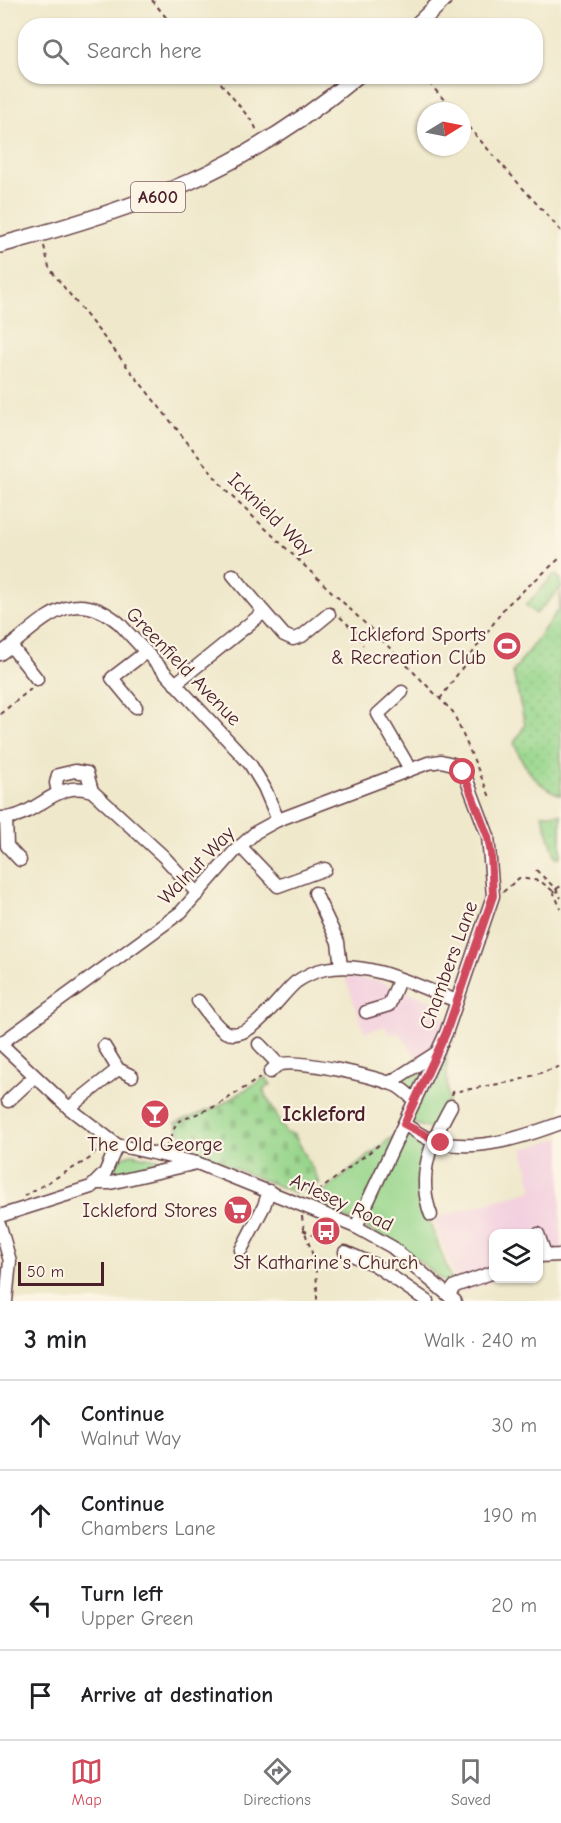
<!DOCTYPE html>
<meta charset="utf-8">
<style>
body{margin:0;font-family:"Comic Neue",sans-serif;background:#f6f6f6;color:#202124}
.controls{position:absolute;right:18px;bottom:18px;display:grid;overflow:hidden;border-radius:12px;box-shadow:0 2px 4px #0004}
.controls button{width:54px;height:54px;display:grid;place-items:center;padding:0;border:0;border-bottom:2px solid #e0e0e0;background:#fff;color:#202124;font:30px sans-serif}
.compass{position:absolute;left:417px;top:102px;width:54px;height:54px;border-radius:50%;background:#fff;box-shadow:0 2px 4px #0004;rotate:80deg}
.scale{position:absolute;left:18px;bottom:15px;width:86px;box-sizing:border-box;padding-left:6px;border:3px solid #4a1f2b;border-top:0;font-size:16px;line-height:21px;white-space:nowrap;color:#4a1f2b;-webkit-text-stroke:4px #fcf5e5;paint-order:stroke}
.stop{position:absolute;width:18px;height:18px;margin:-14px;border:4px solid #d1495b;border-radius:50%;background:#fff}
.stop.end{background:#d1495b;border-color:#fff;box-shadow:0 2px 6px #0008}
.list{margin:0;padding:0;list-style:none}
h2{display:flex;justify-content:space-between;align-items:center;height:78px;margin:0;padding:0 24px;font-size:26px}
h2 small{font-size:20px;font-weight:400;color:#757577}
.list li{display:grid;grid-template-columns:39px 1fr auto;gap:18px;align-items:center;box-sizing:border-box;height:90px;padding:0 24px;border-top:2px solid #e0e0e0}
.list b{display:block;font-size:22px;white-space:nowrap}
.list p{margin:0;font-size:20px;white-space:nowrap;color:#757577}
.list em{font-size:20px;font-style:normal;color:#757577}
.icon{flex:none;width:33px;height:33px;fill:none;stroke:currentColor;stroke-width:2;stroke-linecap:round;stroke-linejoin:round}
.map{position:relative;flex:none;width:561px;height:1301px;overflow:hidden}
.search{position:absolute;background:#fff;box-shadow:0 2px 4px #0004;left:18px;right:18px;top:18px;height:66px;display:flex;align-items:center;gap:15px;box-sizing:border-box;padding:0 21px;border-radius:24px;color:#757577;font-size:22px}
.sheet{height:438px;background:#fff}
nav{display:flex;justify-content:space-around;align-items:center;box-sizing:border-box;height:84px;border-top:2px solid #e0e0e0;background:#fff;font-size:16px;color:#757577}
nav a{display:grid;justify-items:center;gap:3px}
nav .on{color:#d1495b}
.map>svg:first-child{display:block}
.built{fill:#f3cfdf}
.grass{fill:#96d58b;stroke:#707a5b;stroke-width:1.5}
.cemetery{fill:url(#cemetery-stones);stroke:#707a5b;stroke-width:1.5}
.park{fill:url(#park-dots);stroke:#707a5b;stroke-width:1.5}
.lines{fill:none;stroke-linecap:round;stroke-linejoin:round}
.minor-casing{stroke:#633d43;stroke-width:15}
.major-casing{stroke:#633d43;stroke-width:18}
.path{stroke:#633d43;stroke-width:2;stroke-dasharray:4.5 4.5;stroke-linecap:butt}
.minor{stroke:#fff;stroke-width:12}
.major{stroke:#fff;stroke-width:15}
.route{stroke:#d1495b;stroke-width:8}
.labels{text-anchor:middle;stroke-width:4.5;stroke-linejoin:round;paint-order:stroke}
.shield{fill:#fcf5e5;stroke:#7f5f63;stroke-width:1.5}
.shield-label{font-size:18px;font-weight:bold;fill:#4a1f2b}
.street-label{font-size:20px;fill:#4a1f2b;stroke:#fcf5e5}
.poi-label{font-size:20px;fill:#4a1f2b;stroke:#fcf5e5;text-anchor:end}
.quarter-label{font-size:22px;font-weight:bold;fill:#4a1f2b;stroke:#fcf5e5}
</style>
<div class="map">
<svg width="561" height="1301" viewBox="0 0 561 1301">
<defs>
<pattern id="cemetery-stones" width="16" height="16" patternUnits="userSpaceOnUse" patternTransform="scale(1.5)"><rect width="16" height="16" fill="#96d58b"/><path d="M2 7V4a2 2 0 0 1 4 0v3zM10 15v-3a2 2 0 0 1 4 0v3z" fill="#83b678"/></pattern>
<pattern id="park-dots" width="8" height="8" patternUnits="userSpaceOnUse" patternTransform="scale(1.5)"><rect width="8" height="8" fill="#96d58b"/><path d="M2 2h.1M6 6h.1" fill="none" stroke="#83b678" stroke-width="1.8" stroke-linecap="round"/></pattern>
</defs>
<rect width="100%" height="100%" fill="#fcf5e5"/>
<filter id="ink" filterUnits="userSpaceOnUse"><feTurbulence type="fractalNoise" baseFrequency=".0167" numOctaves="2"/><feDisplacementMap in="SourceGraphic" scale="12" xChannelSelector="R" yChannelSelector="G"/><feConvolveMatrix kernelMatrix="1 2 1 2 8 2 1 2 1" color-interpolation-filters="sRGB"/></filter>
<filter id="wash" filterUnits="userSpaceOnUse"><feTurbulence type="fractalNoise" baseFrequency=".008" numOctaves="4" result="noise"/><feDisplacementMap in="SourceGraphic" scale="24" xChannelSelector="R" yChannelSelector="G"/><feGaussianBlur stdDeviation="1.35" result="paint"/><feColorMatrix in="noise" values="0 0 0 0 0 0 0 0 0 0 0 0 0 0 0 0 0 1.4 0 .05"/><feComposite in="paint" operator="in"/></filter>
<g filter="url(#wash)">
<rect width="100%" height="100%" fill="#efe8cb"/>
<g class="built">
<path d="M345,977L378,981L441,1005L445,1015L442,1024L444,1027L430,1051L418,1060L400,1033L389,1034L385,1026L365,1032Z"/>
<path d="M561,1138V1262L555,1258L539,1263L538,1234H494V1278L497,1279L460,1293L434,1218L533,1190L523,1149Z"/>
</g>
<g class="grass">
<path d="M555,574L561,580V588L536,614L526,605Z"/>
<path d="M446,1040L448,1102L430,1129L409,1122Z"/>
<path d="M426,1065L415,1087L411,1088L401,1080Z"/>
<path d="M405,1131L426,1143L418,1174V1191L453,1284H447L400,1245L312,1201L390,1139Z"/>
<path d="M132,1154L162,1160L164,1164L114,1175C112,1163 121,1157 132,1154Z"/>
</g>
<path class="cemetery" d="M266,1077L271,1085L263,1090L286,1133L294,1134L320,1183L295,1193L185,1148L176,1123L217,1107Z"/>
<g class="park">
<path d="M561,591V795C536,787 523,766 514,743L525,725L513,672L559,609Z"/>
<path d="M542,814H561V856L556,858Z"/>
</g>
</g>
<g filter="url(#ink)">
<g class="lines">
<g class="minor-casing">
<g id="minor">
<path d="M233,575L264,612"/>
<path d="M11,646L37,679"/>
<path d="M0,654C39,626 70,581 119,623L250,764L264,787L278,820"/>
<path d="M175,684L264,612L284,635L293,639L302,636L329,614"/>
<path d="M402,692L378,714L410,769"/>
<path d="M136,707L112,678L146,652"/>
<path d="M58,792L56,783L58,775L75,771L87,773L92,791"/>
<path d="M0,818C35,820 55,778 92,791L163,856L198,894"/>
<path d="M6,819L7,846L20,860"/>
<path d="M240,846L278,886L325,869"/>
<path d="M315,893L338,942L341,967"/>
<path d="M198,1001C206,1011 214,1025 225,1032C250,1044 279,996 296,982C305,976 315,971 325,969C370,960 416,986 457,1001"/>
<path d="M366,1012L389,1005L399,980"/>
<path d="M0,1043L69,1108L117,1145L197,1163L356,1227L392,1247L455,1301"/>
<path d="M0,1044L181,912L234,852L256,832L278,820L428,763L441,761L453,764L466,778L488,836L493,896L446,1033L356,1227"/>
<path d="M259,1044L278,1064"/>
<path d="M104,1046L118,1069L132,1076"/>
<path d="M270,1072C274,1068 276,1065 281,1064C303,1060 377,1077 397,1086C404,1090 409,1095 415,1101"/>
<path d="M389,1083L436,1053"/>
<path d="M8,1101L34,1077"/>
<path d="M69,1108L118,1069"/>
<path d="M404,1124C415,1131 428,1141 441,1143C482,1151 523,1137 561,1123"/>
<path d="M97,1183H110L197,1163"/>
<path d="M431,1215C416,1175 431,1142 451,1106"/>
<path d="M0,1216L91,1187L105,1173L117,1145"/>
<path d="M0,1226L10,1261L6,1301"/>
<path d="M538,1234L545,1254"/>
<path d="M241,1250L264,1206L269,1191"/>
<path d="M345,1252L375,1265L427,1301"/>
<path d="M538,1256L561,1255"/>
<path d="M448,1295L455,1286L494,1272"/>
</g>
</g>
<g class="major-casing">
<g id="major">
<path d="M416,26L443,0"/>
<path d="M0,245C140,208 245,170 357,76"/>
</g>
</g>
<g class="path">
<path d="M152,0L173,26"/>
<path d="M215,76L254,124L257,131"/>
<path d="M423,76L454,111"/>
<path d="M462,120L561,231"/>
<path d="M44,246L49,267L56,277L226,491L374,632L453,712L490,797"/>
<path d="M340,617L356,632L363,645"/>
<path d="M440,699L505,607L561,557"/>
<path d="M0,714L31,689"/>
<path d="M536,870L556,889L561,898"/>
<path d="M553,891L561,909"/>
<path d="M503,892L519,878L540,881L553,891L561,886"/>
<path d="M452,1095L453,1092L516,1081L561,1066"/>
<path d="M167,1146L177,1122L216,1106L260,1078"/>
<path d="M24,1196L89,1159L101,1145"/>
<path d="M311,1197L380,1144"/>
<path d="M302,1216C303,1230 308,1240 312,1253C317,1269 317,1285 317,1301"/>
<path d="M303,1230L335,1246"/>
</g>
<use href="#minor" class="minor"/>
<use href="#major" class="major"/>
</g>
</g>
<g class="lines" filter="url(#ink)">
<path class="route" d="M441,1143L404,1124L446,1033L493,896L491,854L488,837L463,772"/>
</g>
<defs>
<g id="stadium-disc" transform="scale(1.5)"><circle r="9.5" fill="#d1495b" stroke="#fcf5e5"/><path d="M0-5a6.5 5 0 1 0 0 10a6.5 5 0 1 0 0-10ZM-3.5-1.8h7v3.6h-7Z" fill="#fff"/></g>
<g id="bar-disc" transform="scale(1.5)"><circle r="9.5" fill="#d1495b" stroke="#fcf5e5"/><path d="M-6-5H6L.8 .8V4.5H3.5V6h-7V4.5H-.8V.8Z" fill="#fff"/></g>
<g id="supermarket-disc" transform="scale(1.5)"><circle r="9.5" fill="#d1495b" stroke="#fcf5e5"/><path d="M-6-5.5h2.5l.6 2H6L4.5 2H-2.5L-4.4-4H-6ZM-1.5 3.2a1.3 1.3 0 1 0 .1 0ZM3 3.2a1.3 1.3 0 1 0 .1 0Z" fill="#fff"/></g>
<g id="bus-disc" transform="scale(1.5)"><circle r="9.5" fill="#d1495b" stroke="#fcf5e5"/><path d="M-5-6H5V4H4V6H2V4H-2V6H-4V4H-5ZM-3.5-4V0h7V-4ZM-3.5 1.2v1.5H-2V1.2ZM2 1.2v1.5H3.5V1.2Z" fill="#fff"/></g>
</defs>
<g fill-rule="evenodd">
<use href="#stadium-disc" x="507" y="646"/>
<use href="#bar-disc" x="155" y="1114"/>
<use href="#supermarket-disc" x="238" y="1210"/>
<use href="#bus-disc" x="326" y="1231"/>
</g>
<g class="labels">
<rect class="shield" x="131" y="182" width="54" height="30" rx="4.5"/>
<g class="shield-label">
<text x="158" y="203">A600</text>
</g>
<g class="street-label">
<text transform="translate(271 514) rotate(44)" y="7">Icknield Way</text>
<text transform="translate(184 666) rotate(46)" y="7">Greenfield Avenue</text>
<text transform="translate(196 865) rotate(-46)" y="7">Walnut Way</text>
<text transform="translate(448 965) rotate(-70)" y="7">Chambers Lane</text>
<text transform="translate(342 1202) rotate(25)" y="7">Arlesey Road</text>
</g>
<g class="poi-label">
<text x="486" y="641">Ickleford Sports<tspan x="486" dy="23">&amp; Recreation Club</tspan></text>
<text x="155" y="1151" text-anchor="middle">The Old George</text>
<text x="217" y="1217">Ickleford Stores</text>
<text x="326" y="1269" text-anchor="middle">St Katharine's Church</text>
</g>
<g class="quarter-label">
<text x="324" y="1121">Ickleford</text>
</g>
</g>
</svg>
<div class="controls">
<button><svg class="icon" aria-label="layers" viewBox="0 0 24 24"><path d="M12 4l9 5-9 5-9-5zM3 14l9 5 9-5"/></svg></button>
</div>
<svg class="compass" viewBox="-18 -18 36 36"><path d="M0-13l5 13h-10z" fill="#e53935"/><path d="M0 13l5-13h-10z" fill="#757577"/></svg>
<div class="scale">50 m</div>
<div class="stop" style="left:463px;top:772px"></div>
<div class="stop end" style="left:441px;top:1143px"></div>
<div class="search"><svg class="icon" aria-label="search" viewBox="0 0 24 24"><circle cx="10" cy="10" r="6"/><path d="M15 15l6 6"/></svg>Search here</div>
</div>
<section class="sheet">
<h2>3 min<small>Walk · 240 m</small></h2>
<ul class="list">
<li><svg class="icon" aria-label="ahead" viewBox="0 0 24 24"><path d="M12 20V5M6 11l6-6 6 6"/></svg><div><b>Continue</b><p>Walnut Way</p></div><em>30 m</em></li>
<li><svg class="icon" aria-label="ahead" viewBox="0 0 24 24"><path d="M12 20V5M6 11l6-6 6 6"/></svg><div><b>Continue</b><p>Chambers Lane</p></div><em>190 m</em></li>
<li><svg class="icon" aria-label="left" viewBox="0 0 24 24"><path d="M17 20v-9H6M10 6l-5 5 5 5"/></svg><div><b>Turn left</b><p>Upper Green</p></div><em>20 m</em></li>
<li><svg class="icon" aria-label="arrive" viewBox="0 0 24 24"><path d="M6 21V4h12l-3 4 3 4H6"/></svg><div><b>Arrive at destination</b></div></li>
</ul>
</section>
<nav>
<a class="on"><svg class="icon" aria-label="map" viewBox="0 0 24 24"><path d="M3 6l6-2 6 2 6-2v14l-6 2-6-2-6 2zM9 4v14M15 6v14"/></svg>Map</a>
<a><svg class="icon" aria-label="directions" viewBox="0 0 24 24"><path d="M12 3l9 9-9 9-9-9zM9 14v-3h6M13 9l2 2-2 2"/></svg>Directions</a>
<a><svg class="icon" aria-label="saved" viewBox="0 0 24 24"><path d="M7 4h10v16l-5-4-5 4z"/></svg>Saved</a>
</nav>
